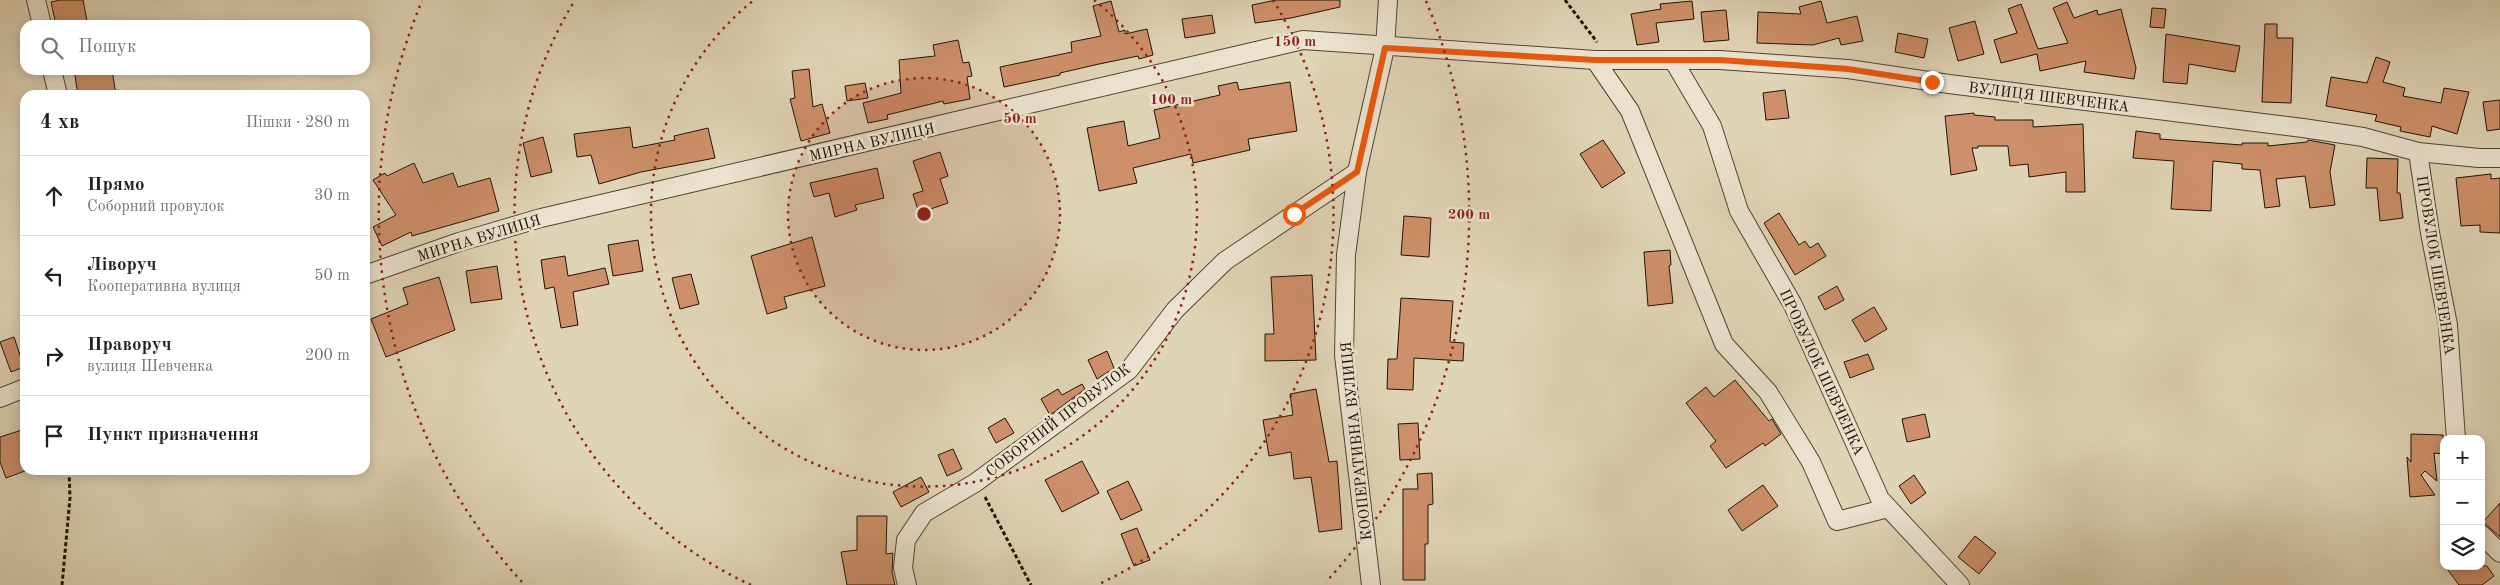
<!DOCTYPE html>
<html lang="uk">
<meta charset="utf-8">
<style>
body{margin:0;font-family:"Old Standard TT",serif;background:#f6f6f6;color:#202124}
.controls{position:absolute;right:15px;bottom:15px;display:grid;overflow:hidden;border-radius:10px;box-shadow:0 2px 12px #0003}
.controls button{width:45px;height:45px;display:grid;place-items:center;padding:0;border:0;border-bottom:1px solid #e0e0e0;background:#fff;color:#202124;font:25px sans-serif}
.stop{position:absolute;width:15px;height:15px;margin:-11px;border:4px solid #ea580c;border-radius:50%;background:#fff}
.stop.end{background:#ea580c;border-color:#fff;box-shadow:0 1px 5px #0008}
.list{margin:0;padding:0;list-style:none}
h2{display:flex;justify-content:space-between;align-items:center;height:65px;margin:0;padding:0 20px;font-size:21px}
h2 small{font-size:16px;font-weight:400;color:#757577}
.list li{display:grid;grid-template-columns:32px 1fr auto;gap:15px;align-items:center;box-sizing:border-box;height:80px;padding:0 20px;border-top:1px solid #e0e0e0}
.list b{display:block;font-size:19px;white-space:nowrap}
.list p{margin:0;font-size:16px;white-space:nowrap;color:#757577}
.list em{font-size:16px;font-style:normal;color:#757577}
.icon{flex:none;width:28px;height:28px;fill:none;stroke:currentColor;stroke-width:2;stroke-linecap:round;stroke-linejoin:round}
.map{position:relative;flex:none;width:2500px;height:585px;overflow:hidden}
.search{position:absolute;background:#fff;box-shadow:0 2px 12px #0003;left:20px;top:20px;width:350px;height:55px;display:flex;align-items:center;gap:12px;box-sizing:border-box;padding:0 18px;border-radius:15px;color:#757577;font-size:19px}
.panel{position:absolute;background:#fff;box-shadow:0 2px 12px #0003;left:20px;top:90px;width:350px;height:385px;border-radius:15px}
.map>svg:first-child{display:block}
.building{fill:#ce906a;stroke:#211305}
.lines{fill:none;stroke-linecap:round;stroke-linejoin:round}
.minor-casing{stroke:#514331;stroke-width:20}
.path{stroke:#211305;stroke-width:3;stroke-dasharray:4 2.5;stroke-linecap:butt}
.minor{stroke:#ebe3d0;stroke-width:18}
.route{stroke:#ea580c;stroke-width:6}
.ring{fill:none;stroke:#8f2418;stroke-width:2.5;stroke-dasharray:2.5 5}
.labels{text-anchor:middle;stroke-width:5;stroke-linejoin:round;paint-order:stroke}
.street-label{font-size:15px;fill:#211305;stroke:#ebe3d0}
.centre{fill:#8f2418;stroke:#ebe3d0;stroke-width:2.5}
.ring-label{font-size:15px;text-anchor:middle;font-weight:bold;fill:#8f2418;stroke:#ebe3d0;stroke-width:5;stroke-linejoin:round;paint-order:stroke}
</style>
<div class="map">
<svg width="2500" height="585" viewBox="0 0 2500 585">
<rect width="100%" height="100%" fill="#e0d4b6"/>
<filter id="stains"><feTurbulence type="fractalNoise" baseFrequency=".004" numOctaves="4"/><feColorMatrix values="0 0 0 0 .2 0 0 0 0 .09 0 0 0 0 .02 0 0 0 .5 -.17"/></filter>
<radialGradient id="worn" r=".72"><stop offset=".6" stop-color="#630" stop-opacity="0"/><stop offset="1" stop-color="#630" stop-opacity=".3"/></radialGradient>
<g class="building">
<path d="M60,0H83L87,21L56,25L51,2Z"/>
<path d="M1276,0H1340V7L1291,18L1255,23L1252,5Z"/>
<path d="M1111,1L1119,32L1125,30V34L1147,29L1153,55L1139,59L1138,56L1099,64L1060,73V75L1004,87L1000,67L1072,52L1071,42L1101,36L1093,6Z"/>
<path d="M1692,1L1694,19L1656,23L1659,42L1637,45L1631,14L1661,9L1660,4Z"/>
<path d="M1821,1L1827,23L1857,16L1863,41L1841,45L1839,38L1813,45L1757,43L1758,12L1801,14L1799,7Z"/>
<path d="M2067,2L2074,18L2097,10L2098,15L2121,9L2136,68L2134,79L2084,72L2086,61L2040,71L2037,54L2001,63L1994,40L2017,33L2008,9L2021,4L2038,49L2068,43L2053,8Z"/>
<path d="M2152,8L2166,9L2164,28L2150,27Z"/>
<path d="M1726,10L1729,40L1704,42L1701,12Z"/>
<path d="M1212,15L1215,33L1185,38L1182,19Z"/>
<path d="M1975,21L1984,54L1958,61L1949,28Z"/>
<path d="M2265,24H2277V38H2293L2291,103L2262,102Z"/>
<path d="M1898,33L1928,39L1924,58L1895,52Z"/>
<path d="M2166,34L2240,46L2235,72L2189,64L2187,84L2163,82Z"/>
<path d="M958,40L963,63L969,62L972,76L967,77L970,99L944,104L943,101L887,115L888,119L868,123L863,103L901,93L899,60L935,56L933,45Z"/>
<path d="M2376,57L2390,62L2383,82L2405,88L2403,96L2441,103L2444,88L2469,92L2457,134L2432,126L2430,137L2400,131L2401,127L2375,121L2377,115L2326,106L2331,77L2367,83Z"/>
<path d="M809,69L813,107L822,104L830,133L801,141L790,99L795,98L792,71Z"/>
<path d="M74,70H112L116,95H78Z"/>
<path d="M1237,82L1239,90L1290,82L1297,131L1248,139L1250,150L1193,163L1191,154L1133,168L1137,183L1099,191L1087,128L1124,121L1128,146L1160,138L1154,110L1220,95L1218,86Z"/>
<path d="M865,83L868,98L847,101L845,86Z"/>
<path d="M1785,90L1789,118L1766,120L1763,93Z"/>
<path d="M2500,100V129L2487,131L2483,102Z"/>
<path d="M1974,113V115L1995,117V120H2033V127L2083,124L2085,192H2066V172L2029,177L2028,164L2010,166L2008,146H1978V148H1972L1977,170L1951,175L1945,116Z"/>
<path d="M630,127L633,148L675,140L674,136L708,128L715,158L641,172L599,184L591,155L577,157L574,134Z"/>
<path d="M2136,131L2160,134V139L2242,145V143H2268V146L2307,142L2308,140L2335,145L2330,172L2335,205L2310,208L2305,176L2276,179L2280,206L2265,208L2260,170L2242,169V164L2213,161L2211,211L2171,209L2174,161L2133,158Z"/>
<path d="M543,137L552,172L531,177L523,143Z"/>
<path d="M1603,140L1625,173L1602,188L1580,154Z"/>
<path d="M940,152L948,176L940,179L948,203L919,213L913,194L923,191L913,161Z"/>
<path d="M2367,158L2398,159L2397,193H2400L2403,218L2380,221L2377,188H2366Z"/>
<path d="M414,163L423,183L453,173L458,187L490,178L499,211L412,236L411,232L382,246L373,227L396,215L373,180L385,173L387,176Z"/>
<path d="M877,168L884,198L855,205L857,210L835,217L829,193L814,197L810,183Z"/>
<path d="M2491,174V179L2500,178V233L2480,232V225L2461,226L2456,178Z"/>
<path d="M1779,213L1799,245L1805,241L1810,248L1818,243L1826,256L1795,275L1764,223Z"/>
<path d="M1404,216L1431,218L1429,257L1401,255Z"/>
<path d="M812,237L825,286L784,297L787,308L767,314L751,256Z"/>
<path d="M638,240L643,271L613,276L608,245Z"/>
<path d="M1670,250L1671,265L1669,266L1673,303L1648,306L1644,252Z"/>
<path d="M565,256L568,276L605,268L609,284L573,292L578,325L561,328L554,287L545,289L541,260Z"/>
<path d="M497,266L502,299L471,303L466,271Z"/>
<path d="M691,274L699,304L680,309L672,278Z"/>
<path d="M1312,275L1316,360L1265,361V334H1274L1271,277Z"/>
<path d="M439,277L455,330L386,357L371,319L408,304L403,288Z"/>
<path d="M1837,286L1844,300L1825,310L1818,297Z"/>
<path d="M1401,298L1453,301L1450,342L1464,343L1463,361L1414,358L1413,390L1387,389L1388,359H1397Z"/>
<path d="M1874,307L1887,329L1865,342L1852,320Z"/>
<path d="M14,337L24,367L11,372L0,342Z"/>
<path d="M1107,351L1114,368L1097,379L1088,360Z"/>
<path d="M1868,354L1874,369L1850,378L1844,362Z"/>
<path d="M1735,380L1769,421L1772,419L1781,434L1765,446L1763,443L1726,468L1710,446L1716,441L1686,403L1706,387L1714,397Z"/>
<path d="M1082,384L1085,389L1050,415L1041,399L1058,389L1062,395Z"/>
<path d="M1316,389L1329,462L1337,461L1342,529L1319,532L1311,477L1294,479L1291,452L1269,456L1263,420L1293,415L1290,394Z"/>
<path d="M1925,414L1930,437L1907,442L1902,419Z"/>
<path d="M1005,418L1014,433L996,443L988,428Z"/>
<path d="M1418,423L1420,459L1400,460L1398,424Z"/>
<path d="M25,429V471L6,478L0,462V437Z"/>
<path d="M2411,434L2443,435V454L2434,453L2437,481L2425,471L2421,475L2435,495L2410,497L2407,457L2411,462Z"/>
<path d="M953,449L962,469L947,476L938,455Z"/>
<path d="M1082,461L1099,493L1062,512L1045,480Z"/>
<path d="M1432,473L1433,504L1428,505V544H1425V580H1403V489H1418L1417,474Z"/>
<path d="M1914,475L1926,493L1911,504L1899,486Z"/>
<path d="M921,477L929,492L901,507L893,492Z"/>
<path d="M1128,481L1142,510L1121,520L1107,491Z"/>
<path d="M1763,485L1778,506L1742,531L1728,510Z"/>
<path d="M2500,503V537L2483,522Z"/>
<path d="M857,516H887L886,554L893,553L892,572L895,585H847L841,552L857,550Z"/>
<path d="M1137,528L1150,560L1134,566L1121,534Z"/>
<path d="M1975,536L1996,553L1979,574L1958,557Z"/>
<path d="M2445,566H2487L2494,576L2482,585H2459Z"/>
</g>
<g class="lines">
<g class="minor-casing">
<g id="minor">
<path d="M36,0L42,25"/>
<path d="M1595,60L1630,111L1724,344L1768,392L1811,462L1837,521L1888,508"/>
<path d="M1673,60L1712,126L1739,211L1793,305L1880,499L1960,585"/>
<path d="M52,70L58,95"/>
<path d="M2418,152L2430,233L2448,325L2456,439"/>
<path d="M365,275L459,242L541,218L1303,40L1595,60H1720L1848,69L1949,84L2303,128L2363,137L2418,152L2479,158H2500"/>
<path d="M0,398L25,388"/>
<path d="M2481,534L2500,553"/>
<path d="M907,585L903,568L906,540L924,513L975,483L1129,370L1175,310L1225,261L1357,172"/>
<path d="M1371,585L1344,355L1346,255L1357,172L1385,48L1388,0"/>
</g>
</g>
<g class="path">
<path d="M1565,0L1597,42"/>
<path d="M985,497L1031,585"/>
<path d="M62,585L70,498L69,470"/>
</g>
<use href="#minor" class="minor"/>
</g>
<g class="lines">
<path class="route" d="M1294,214L1357,172L1385,48L1595,60H1720L1848,69L1932,82"/>
</g>
<circle cx="924" cy="214" r="136" fill="#8f2418" fill-opacity=".12"/>
<g class="ring">
<circle cx="924" cy="214" r="136"/>
<path d="M1094 0A273 273 0 1 1 754 0"/>
<path d="M751 585A409 409 0 0 1 575 0M1273 0A409 409 0 0 1 1097 585"/>
<path d="M522 582A545 545 0 0 1 422 1M1426 1A545 545 0 0 1 1326 582"/>
</g>
<g class="labels">
<g class="street-label">
<text transform="translate(2049 97) rotate(7)" y="5">ВУЛИЦЯ ШЕВЧЕНКА</text>
<text transform="translate(872 142) rotate(-13)" y="5">МИРНА ВУЛИЦЯ</text>
<text transform="translate(479 238) rotate(-17)" y="5">МИРНА ВУЛИЦЯ</text>
<text transform="translate(2436 265) rotate(81)" y="5">ПРОВУЛОК ШЕВЧЕНКА</text>
<text transform="translate(1822 372) rotate(65)" y="5">ПРОВУЛОК ШЕВЧЕНКА</text>
<text transform="translate(1058 420) rotate(-37)" y="5">СОБОРНИЙ ПРОВУЛОК</text>
<text transform="translate(1356 441) rotate(-96)" y="5">КООПЕРАТИВНА ВУЛИЦЯ</text>
</g>
</g>
<circle cx="924" cy="214" r="8" class="centre"/>
<g class="ring-label">
<text x="1295" y="46">150 m</text>
<text x="1171" y="104">100 m</text>
<text x="1020" y="123">50 m</text>
<text x="1469" y="219">200 m</text>
</g>
<rect width="100%" height="100%" filter="url(#stains)"/>
<rect width="100%" height="100%" fill="url(#worn)"/>
</svg>
<div class="controls">
<button>+</button>
<button>−</button>
<button><svg class="icon" aria-label="layers" viewBox="0 0 24 24"><path d="M12 4l9 5-9 5-9-5zM3 14l9 5 9-5"/></svg></button>
</div>
<div class="stop" style="left:1294px;top:214px"></div>
<div class="stop end" style="left:1932px;top:82px"></div>
<div class="search"><svg class="icon" aria-label="search" viewBox="0 0 24 24"><circle cx="10" cy="10" r="6"/><path d="M15 15l6 6"/></svg>Пошук</div>
<section class="panel">
<h2>4 хв<small>Пішки · 280 m</small></h2>
<ul class="list">
<li><svg class="icon" aria-label="ahead" viewBox="0 0 24 24"><path d="M12 20V5M6 11l6-6 6 6"/></svg><div><b>Прямо</b><p>Соборний провулок</p></div><em>30 m</em></li>
<li><svg class="icon" aria-label="left" viewBox="0 0 24 24"><path d="M17 20v-9H6M10 6l-5 5 5 5"/></svg><div><b>Ліворуч</b><p>Кооперативна вулиця</p></div><em>50 m</em></li>
<li><svg class="icon" aria-label="right" viewBox="0 0 24 24"><path d="M7 20v-9h11M14 6l5 5-5 5"/></svg><div><b>Праворуч</b><p>вулиця Шевченка</p></div><em>200 m</em></li>
<li><svg class="icon" aria-label="arrive" viewBox="0 0 24 24"><path d="M6 21V4h12l-3 4 3 4H6"/></svg><div><b>Пункт призначення</b></div></li>
</ul>
</section>
</div>
